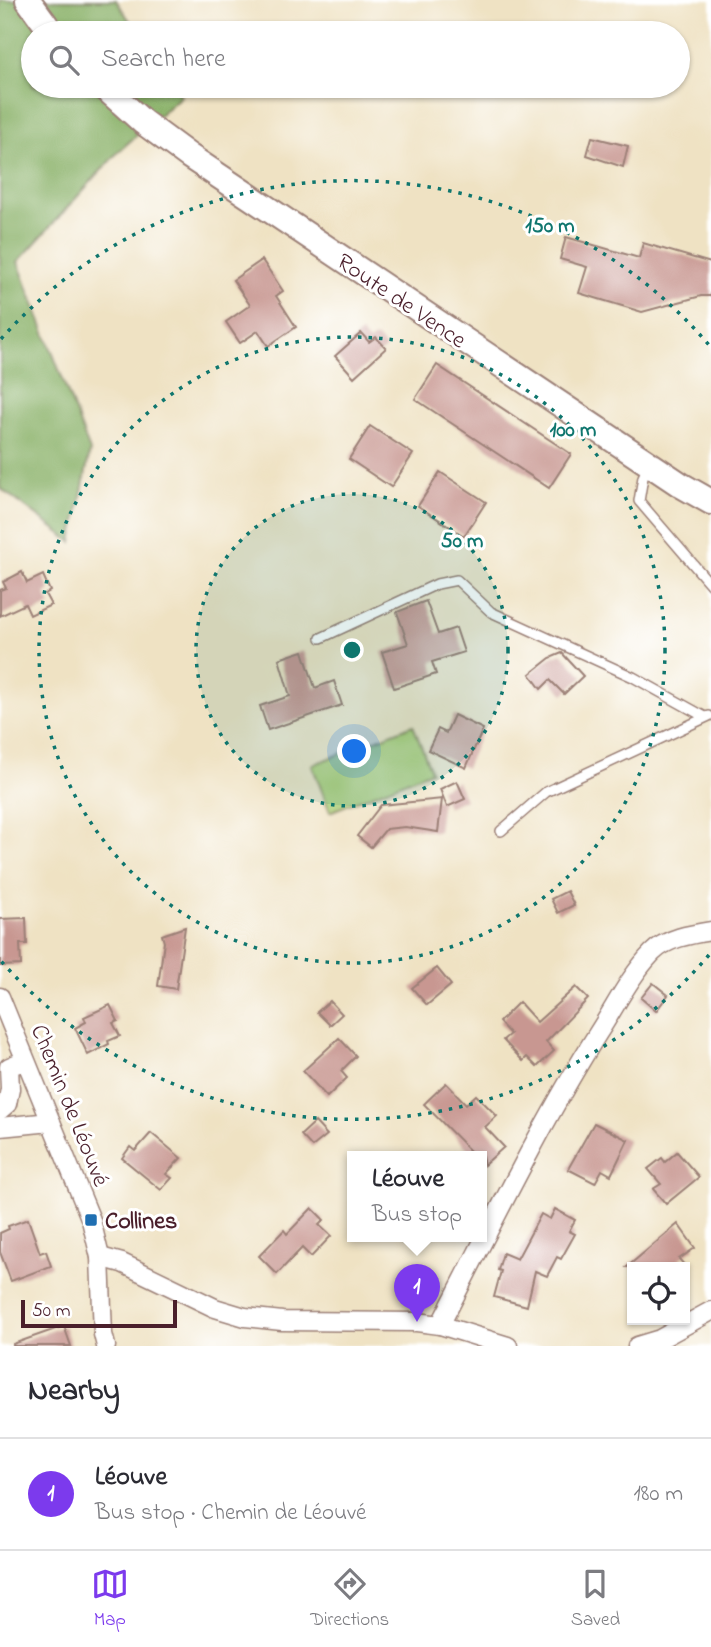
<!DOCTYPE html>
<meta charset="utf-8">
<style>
body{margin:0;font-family:"Indie Flower",sans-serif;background:#f7f7f7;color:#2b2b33}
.controls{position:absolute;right:21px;bottom:21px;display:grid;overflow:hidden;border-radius:0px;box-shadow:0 2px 5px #0004}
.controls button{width:63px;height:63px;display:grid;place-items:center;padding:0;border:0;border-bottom:2px solid #e1e1e2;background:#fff;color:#2b2b33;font:35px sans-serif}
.scale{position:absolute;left:21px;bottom:18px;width:156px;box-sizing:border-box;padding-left:7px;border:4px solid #4a1f2b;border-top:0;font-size:19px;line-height:24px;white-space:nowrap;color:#4a1f2b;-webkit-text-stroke:5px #fff;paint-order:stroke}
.you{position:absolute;left:355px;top:752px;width:24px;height:24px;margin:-18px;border:5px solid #fff;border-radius:50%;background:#1a73e8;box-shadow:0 0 0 10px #1a73e833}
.badge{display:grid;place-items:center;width:46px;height:46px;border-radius:50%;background:#7c3aed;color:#fff;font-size:23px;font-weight:700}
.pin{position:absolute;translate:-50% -58px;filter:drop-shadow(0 2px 4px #0008)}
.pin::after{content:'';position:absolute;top:37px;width:24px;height:21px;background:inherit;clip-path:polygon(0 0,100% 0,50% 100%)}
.popup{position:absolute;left:347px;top:1151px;width:140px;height:91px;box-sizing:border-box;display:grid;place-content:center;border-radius:0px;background:#fff;filter:drop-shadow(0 2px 5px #0005);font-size:23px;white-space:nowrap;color:#7c7c81}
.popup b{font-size:26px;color:#2b2b33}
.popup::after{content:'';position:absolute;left:50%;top:100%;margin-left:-14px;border:14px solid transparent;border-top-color:#fff}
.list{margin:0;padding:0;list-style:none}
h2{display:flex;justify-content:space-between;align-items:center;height:91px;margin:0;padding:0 28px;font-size:30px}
h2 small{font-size:23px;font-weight:400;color:#7c7c81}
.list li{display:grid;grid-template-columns:46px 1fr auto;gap:21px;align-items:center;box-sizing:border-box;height:112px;padding:0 28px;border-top:2px solid #e1e1e2}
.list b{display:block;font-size:26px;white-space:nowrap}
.list p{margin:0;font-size:23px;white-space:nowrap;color:#7c7c81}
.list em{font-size:23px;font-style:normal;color:#7c7c81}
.icon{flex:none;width:38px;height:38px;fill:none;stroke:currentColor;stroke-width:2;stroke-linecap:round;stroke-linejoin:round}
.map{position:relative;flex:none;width:711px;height:1346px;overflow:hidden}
.search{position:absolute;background:#fff;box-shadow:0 2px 5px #0004;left:21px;right:21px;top:21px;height:77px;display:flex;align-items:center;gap:18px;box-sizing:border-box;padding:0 24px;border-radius:38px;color:#7c7c81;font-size:26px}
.sheet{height:203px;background:#fff}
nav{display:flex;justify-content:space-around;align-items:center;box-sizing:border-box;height:98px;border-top:2px solid #e1e1e2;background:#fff;font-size:19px;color:#7c7c81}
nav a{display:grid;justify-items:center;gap:4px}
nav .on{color:#7c3aed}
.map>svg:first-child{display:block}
.green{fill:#abcc74;stroke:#7a7650;stroke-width:2}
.forest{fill:#88b066;stroke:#696848;stroke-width:2}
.building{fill:#c89791}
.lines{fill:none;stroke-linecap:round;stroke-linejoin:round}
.lane-casing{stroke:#9c8077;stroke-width:12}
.street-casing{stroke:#9c8077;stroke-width:21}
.secondary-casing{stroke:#9c8077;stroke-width:28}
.lane{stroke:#fff;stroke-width:9}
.street{stroke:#fff;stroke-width:18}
.secondary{stroke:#fff;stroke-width:24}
.ring{fill:none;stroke:#0f766e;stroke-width:3.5;stroke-dasharray:3.5 7}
.poi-dot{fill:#1f6fb2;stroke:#fff;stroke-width:2.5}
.labels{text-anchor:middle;stroke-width:6;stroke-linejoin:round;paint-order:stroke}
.street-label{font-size:24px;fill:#4a1f2b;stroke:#fff}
.poi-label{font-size:24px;font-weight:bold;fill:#4a1f2b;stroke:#fff;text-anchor:start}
.centre{fill:#0f766e;stroke:#fff;stroke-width:3.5}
.ring-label{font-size:21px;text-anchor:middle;font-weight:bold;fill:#0f766e;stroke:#fff;stroke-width:6;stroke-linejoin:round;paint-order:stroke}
</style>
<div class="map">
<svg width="711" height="1346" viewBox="0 0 711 1346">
<rect width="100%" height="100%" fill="#fff"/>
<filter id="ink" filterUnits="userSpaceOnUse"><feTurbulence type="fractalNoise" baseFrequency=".0143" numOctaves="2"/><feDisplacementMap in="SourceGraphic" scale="14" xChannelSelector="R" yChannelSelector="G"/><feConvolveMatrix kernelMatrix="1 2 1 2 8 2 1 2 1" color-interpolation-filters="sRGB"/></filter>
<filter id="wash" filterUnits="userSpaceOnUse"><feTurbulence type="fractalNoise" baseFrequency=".00686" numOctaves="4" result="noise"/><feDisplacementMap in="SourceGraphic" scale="28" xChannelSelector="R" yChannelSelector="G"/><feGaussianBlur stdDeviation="1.57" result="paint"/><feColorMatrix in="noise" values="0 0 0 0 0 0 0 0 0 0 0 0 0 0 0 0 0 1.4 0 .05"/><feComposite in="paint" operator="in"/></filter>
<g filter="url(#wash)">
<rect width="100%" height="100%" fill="#efe2c3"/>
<path class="green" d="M413,725L431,771L330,812L312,765Z"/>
<path class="forest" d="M0,0H116L138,33H33V86H174L181,96L118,152L18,262L90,451L72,542L0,488Z"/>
<g id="blocks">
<g class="building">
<path d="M592,137L628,146L623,167L587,155Z"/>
<path d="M566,237L639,258L643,243L711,263V296H701L642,312L579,293L587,267L560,259Z"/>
<path d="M262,260L283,291L276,296L296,327L268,346L258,331L240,343L226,322L250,305L233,280Z"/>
<path d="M361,333L369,342L376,337L386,348L354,377L335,356Z"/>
<path d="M437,365L571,454L549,488L415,399Z"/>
<path d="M370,426L413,454L391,487L349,459Z"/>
<path d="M440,472L486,502L464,536L418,506Z"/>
<path d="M22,572L27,583L43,575L50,591L45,594L51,605L30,615L25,604L0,616V590L6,588L3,582Z"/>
<path d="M426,601L438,634L456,628L464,652L432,662L436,674L394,688L382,652L408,644L397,612Z"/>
<path d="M303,651L315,688L334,681L342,705L268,730L260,706L290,696L279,659Z"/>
<path d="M562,653L583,676L564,694L550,680L541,689L530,674L550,658Z"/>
<path d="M454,715L483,729L466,768L428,750L438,729L446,733Z"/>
<path d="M457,781L465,799L447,807L440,789Z"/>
<path d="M442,799L438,832L405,827L386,829L371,847L357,836L381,805Z"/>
<path d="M567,891L574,905L558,913L551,899Z"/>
<path d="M26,918L27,944H20L21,965L0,966V919Z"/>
<path d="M185,927L176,989L158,986L164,942L162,935Z"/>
<path d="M437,968L451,985L427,1005L412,988Z"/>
<path d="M653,983L668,995L656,1011L641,998Z"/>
<path d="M576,987L588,999L546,1042L554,1051L537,1067L527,1057L523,1061L503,1040L510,1034L499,1022L519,1002L537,1022Z"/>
<path d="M330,1001L342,1014L330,1025L317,1012Z"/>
<path d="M110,1005L118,1021L113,1023L120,1036L108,1041L109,1044L88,1055L75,1028L86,1022L84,1017Z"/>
<path d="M339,1038L356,1056L341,1071L347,1078L327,1097L303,1071Z"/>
<path d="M446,1083L466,1104L476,1095L497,1116L485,1127L504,1147L484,1165L482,1156H475L424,1104Z"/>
<path d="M315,1122L327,1135L312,1147L301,1135Z"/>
<path d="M594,1123L628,1140L611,1175L602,1170L595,1183L568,1169Z"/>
<path d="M151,1133L181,1158L166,1174L172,1178L161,1190L122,1158L130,1147L135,1151Z"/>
<path d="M677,1152L699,1177L666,1204L653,1189L661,1184L648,1169L662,1158L665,1162Z"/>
<path d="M312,1208L324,1220L319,1225L331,1236L311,1257L302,1248L277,1274L259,1256L284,1230L287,1234Z"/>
<path d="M555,1209L575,1220L569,1231L575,1234L561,1259L557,1257L547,1276L535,1271L527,1306L494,1297L501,1271L498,1270L503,1253L517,1259L541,1214L550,1219Z"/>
<path d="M28,1219L40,1253L46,1251L51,1266L11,1281L0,1252V1233L9,1229L8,1226Z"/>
<path d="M678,1224L695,1248L679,1259L686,1267H627Z"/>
<path d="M64,1326L71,1346H13V1344Z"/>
</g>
</g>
</g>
<g filter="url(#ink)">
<use href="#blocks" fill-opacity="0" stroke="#9c8077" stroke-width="2"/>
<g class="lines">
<g class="lane-casing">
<g id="lane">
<path d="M648,466L643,477L639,501L711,585"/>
<path d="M321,638L437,584L457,580L491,612L633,677L705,717"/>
<path d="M501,831L546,792L709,716"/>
</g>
</g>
<g class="street-casing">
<g id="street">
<path d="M0,997L91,1220L100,1257L103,1334L106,1346"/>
<path d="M0,1110L7,1104L10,1089L9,1067L25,1060"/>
<path d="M0,1127L51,1122"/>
<path d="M100,1257L122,1263L215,1308L245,1317L282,1321L417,1322L440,1325L508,1346"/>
<path d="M440,1325C491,1227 539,1127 598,1033C615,1007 630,976 652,953C666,938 692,934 711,931"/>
<path d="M637,1346L660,1339L711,1311"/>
</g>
</g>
<g class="secondary-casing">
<g id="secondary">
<path d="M28,0L52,33"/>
<path d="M103,86L143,122L189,156L681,485L711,502"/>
</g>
</g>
<use href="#lane" class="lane"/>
<use href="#street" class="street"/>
<use href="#secondary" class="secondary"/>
</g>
</g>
<circle cx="352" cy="650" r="156" fill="#0f766e" fill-opacity=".12"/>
<g class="ring">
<circle cx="352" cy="650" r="156"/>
<circle cx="352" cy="650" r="313"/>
<path d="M709 955A469 469 0 0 1 1 961M1 339A469 469 0 0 1 709 345"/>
</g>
<rect class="poi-dot" x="84" y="1213" width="14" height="14" rx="3.5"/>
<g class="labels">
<g class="street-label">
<text transform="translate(402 300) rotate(34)" y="8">Route de Vence</text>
<text transform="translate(71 1105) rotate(68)" y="8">Chemin de Léouvé</text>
</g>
<g class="poi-label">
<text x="105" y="1228">Collines</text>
</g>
</g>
<circle cx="352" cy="650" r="10" class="centre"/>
<g class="ring-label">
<text x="550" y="232">150 m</text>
<text x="573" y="436">100 m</text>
<text x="462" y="547">50 m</text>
</g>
</svg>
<div class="controls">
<button><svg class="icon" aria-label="locate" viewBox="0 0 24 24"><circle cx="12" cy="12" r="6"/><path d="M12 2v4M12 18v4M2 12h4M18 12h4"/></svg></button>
</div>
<div class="scale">50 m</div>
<div class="you"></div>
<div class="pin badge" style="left:417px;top:1322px">1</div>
<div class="popup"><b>Léouve</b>Bus stop</div>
<div class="search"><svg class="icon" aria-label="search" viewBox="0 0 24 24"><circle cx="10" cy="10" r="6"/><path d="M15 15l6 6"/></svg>Search here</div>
</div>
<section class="sheet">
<h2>Nearby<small></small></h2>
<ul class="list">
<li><span class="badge">1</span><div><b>Léouve</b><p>Bus stop · Chemin de Léouvé</p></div><em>180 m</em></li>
</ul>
</section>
<nav>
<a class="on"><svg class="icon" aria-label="map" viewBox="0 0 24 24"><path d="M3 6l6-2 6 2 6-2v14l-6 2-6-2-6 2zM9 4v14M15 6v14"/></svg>Map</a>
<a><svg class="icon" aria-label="directions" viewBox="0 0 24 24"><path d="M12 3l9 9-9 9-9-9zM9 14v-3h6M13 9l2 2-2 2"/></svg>Directions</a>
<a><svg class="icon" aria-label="saved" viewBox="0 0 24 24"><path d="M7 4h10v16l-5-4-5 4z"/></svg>Saved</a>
</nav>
